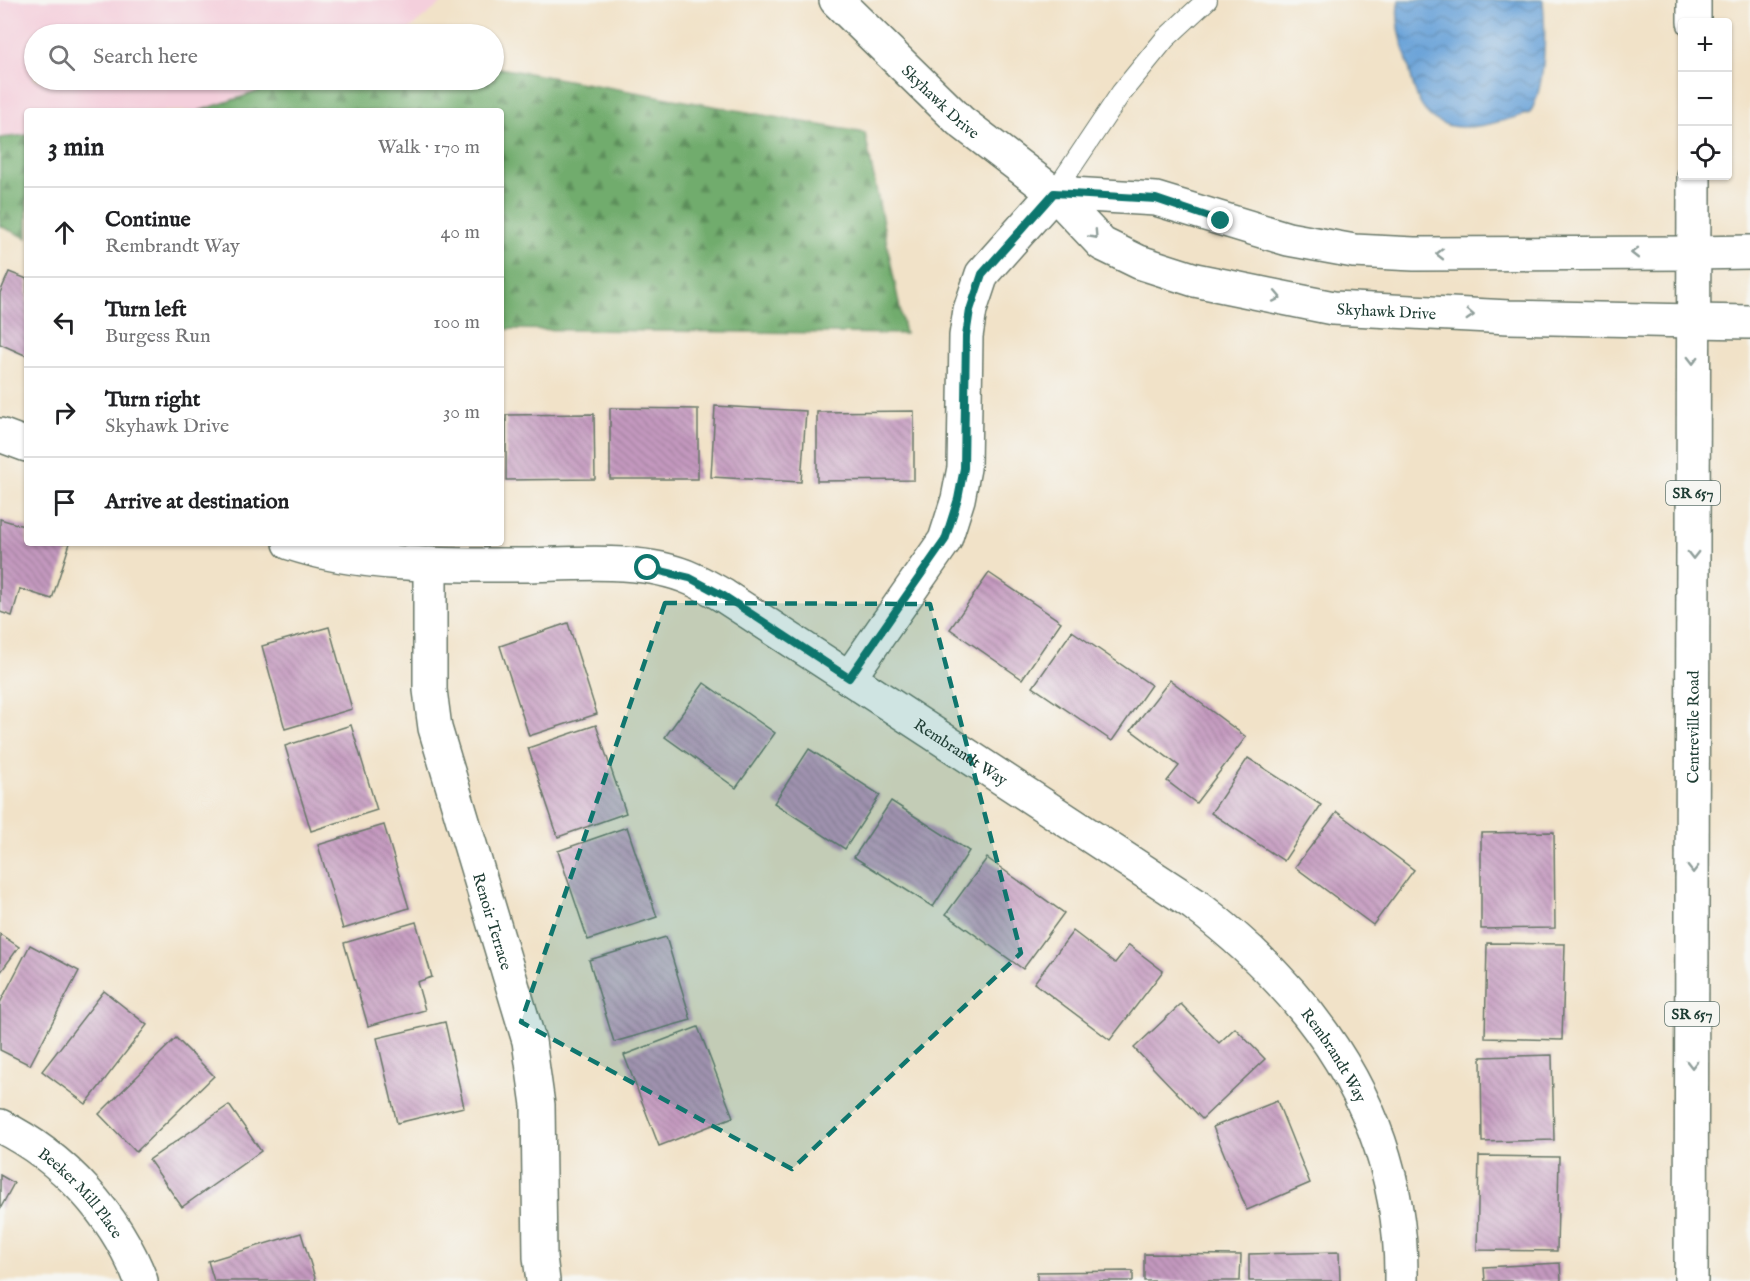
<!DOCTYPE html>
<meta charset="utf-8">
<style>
body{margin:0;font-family:"IM FELL English",serif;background:#f6f6f6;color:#202124}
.controls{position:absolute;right:18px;top:18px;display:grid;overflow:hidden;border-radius:6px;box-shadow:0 2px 4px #0004}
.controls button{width:54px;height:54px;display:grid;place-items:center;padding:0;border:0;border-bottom:2px solid #e0e0e0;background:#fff;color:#202124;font:30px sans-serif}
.stop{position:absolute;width:18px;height:18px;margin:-14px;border:4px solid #0f766e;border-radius:50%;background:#fff}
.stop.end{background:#0f766e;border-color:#fff;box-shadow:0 2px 6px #0008}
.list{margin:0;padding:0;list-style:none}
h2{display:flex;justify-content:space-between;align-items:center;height:78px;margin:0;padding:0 24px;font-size:26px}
h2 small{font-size:20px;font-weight:400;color:#757577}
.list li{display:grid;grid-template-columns:39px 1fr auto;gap:18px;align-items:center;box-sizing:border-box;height:90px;padding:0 24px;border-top:2px solid #e0e0e0}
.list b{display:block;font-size:22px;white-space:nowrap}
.list p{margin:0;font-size:20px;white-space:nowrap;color:#757577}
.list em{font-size:20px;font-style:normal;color:#757577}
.icon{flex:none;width:33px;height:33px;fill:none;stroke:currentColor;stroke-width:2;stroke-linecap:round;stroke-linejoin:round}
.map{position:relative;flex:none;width:1750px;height:1281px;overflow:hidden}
.search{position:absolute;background:#fff;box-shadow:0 2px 4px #0004;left:24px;top:24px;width:480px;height:66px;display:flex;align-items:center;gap:15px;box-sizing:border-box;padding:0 21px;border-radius:33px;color:#757577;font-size:22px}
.panel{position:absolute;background:#fff;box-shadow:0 2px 4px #0004;left:24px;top:108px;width:480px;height:438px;border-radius:6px}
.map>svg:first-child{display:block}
.built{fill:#f4cfdc}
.forest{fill:url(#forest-firs);stroke:#487450;stroke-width:1.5}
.water{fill:url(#water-waves);stroke:#447086;stroke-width:1.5}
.building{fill:url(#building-back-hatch)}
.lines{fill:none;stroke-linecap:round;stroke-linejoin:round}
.lane-casing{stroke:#687768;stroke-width:22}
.street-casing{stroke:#687768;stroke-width:36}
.secondary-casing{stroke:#687768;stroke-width:36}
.primary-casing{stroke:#687768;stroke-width:36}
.lane{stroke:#fff;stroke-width:20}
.street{stroke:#fff;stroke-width:33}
.secondary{stroke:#fff;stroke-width:33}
.primary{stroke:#fff;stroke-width:33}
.oneway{stroke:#8f9e9a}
.route{stroke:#0f766e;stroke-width:8}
.marked{fill:#0f766e;fill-opacity:0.2;stroke:#0f766e;stroke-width:4.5;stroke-dasharray:12 8;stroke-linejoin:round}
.labels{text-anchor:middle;stroke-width:4.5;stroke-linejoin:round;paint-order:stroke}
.shield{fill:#f6f6f2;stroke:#60746d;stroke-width:1.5}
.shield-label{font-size:15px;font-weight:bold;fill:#1f3d34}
.street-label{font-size:16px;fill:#1f3d34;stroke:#f6f6f2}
</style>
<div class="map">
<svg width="1750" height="1281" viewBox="0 0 1750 1281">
<defs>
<pattern id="forest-firs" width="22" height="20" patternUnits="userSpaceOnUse" patternTransform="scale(1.5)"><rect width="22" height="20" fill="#71ac6d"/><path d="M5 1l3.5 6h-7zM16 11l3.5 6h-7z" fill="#5c8d5a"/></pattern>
<pattern id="water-waves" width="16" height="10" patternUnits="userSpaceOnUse" patternTransform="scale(1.5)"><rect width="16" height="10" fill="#69a2d8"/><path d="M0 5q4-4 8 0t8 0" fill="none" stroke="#5685b0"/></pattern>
<pattern id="building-back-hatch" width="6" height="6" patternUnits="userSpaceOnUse" patternTransform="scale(1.5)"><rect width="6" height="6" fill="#c499bf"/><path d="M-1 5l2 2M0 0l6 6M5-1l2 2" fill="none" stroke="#9f7e9c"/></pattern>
</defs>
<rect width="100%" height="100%" fill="#f6f6f2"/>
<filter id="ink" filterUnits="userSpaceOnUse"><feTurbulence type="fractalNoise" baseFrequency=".0167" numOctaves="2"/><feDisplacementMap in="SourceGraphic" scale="12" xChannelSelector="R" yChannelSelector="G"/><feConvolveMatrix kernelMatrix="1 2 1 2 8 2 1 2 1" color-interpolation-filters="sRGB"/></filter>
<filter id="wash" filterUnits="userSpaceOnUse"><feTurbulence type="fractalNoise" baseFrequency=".008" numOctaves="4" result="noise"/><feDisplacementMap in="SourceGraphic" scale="24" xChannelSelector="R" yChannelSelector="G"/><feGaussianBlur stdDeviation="1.35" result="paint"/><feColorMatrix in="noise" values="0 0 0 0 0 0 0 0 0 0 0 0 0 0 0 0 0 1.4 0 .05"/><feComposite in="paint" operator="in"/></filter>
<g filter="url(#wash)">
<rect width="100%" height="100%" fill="#f1e2c8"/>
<path class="built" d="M0,0H446L403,34H34V80H293L199,111H27V135L0,138Z"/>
<g class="forest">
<path d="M494,67L865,133L905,334L501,329V111H199L293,80H494Z"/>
<path d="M27,135V238L0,226V138Z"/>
</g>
<path class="water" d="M1399,0H1543C1546,32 1546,86 1530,113C1494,123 1438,145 1418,99C1413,88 1411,75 1408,64C1403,46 1394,18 1399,0Z"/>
<g id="blocks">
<g class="building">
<path d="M9,272L27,279V356L0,344V293Z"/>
<path d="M715,406L806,411L801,482L711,477Z"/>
<path d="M610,408L698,409V479H610Z"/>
<path d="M914,411V480L817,481V412Z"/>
<path d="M594,414L595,479L506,480V415Z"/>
<path d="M0,519L27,527V543H70L52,599L20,589L12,616L0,612Z"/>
<path d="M989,573L1061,622L1022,679L950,629Z"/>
<path d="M568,623L597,714L529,736L500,646Z"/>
<path d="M329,627L352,709L285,729L262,646Z"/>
<path d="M1072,631L1151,685L1112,741L1033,687Z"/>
<path d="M1170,680L1246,737L1196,803L1167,781L1179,766L1131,730Z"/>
<path d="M704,683L775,733L736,788L665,737Z"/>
<path d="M351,725L377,810L311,831L285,746Z"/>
<path d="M596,725L626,813L558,837L528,748Z"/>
<path d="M809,749L880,795L845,849L774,803Z"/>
<path d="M1248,758L1321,805L1284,861L1211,813Z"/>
<path d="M891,801L969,851L933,907L854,857Z"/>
<path d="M1337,812L1414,870L1373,925L1295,867Z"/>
<path d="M384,825L409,908L343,929L318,845Z"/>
<path d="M627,827L657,917L588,940L558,851Z"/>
<path d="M1554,832L1555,928L1481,929V833Z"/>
<path d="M987,858L1064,913L1023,969L946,914Z"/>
<path d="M416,922L432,977L417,982L425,1010L368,1026L344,943Z"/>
<path d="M1073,931L1115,963L1129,945L1163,971L1110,1040L1034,983Z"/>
<path d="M0,934L19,947L0,973Z"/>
<path d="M666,937L691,1020L614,1042L589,960Z"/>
<path d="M1487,943L1565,944L1562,1040L1485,1038Z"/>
<path d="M30,945L79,971L30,1065L0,1050V1003Z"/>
<path d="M104,991L147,1025L86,1104L42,1071Z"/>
<path d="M1181,1004L1219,1043L1235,1028L1265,1059L1202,1119L1134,1048Z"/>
<path d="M445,1022L464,1107L397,1123L377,1038Z"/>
<path d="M698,1027L733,1117L659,1146L624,1055Z"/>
<path d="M176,1038L214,1076L136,1152L99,1114Z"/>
<path d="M1552,1055L1554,1140L1482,1142L1481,1057Z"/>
<path d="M1277,1101L1310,1183L1247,1210L1213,1127Z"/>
<path d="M229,1105L261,1151L182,1207L149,1160Z"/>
<path d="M1479,1156L1559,1157L1557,1251L1477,1250Z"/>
<path d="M0,1175L14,1183L0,1209Z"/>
<path d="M301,1233L316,1281H214L208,1261Z"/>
<path d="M1339,1252L1340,1281H1249V1254Z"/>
<path d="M1144,1254L1241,1255L1240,1281H1144Z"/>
<path d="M1560,1263L1561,1281H1485L1484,1267Z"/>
<path d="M1133,1271V1281H1037V1272Z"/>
</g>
</g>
</g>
<g filter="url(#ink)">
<use href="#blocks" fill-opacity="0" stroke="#687768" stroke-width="1.5"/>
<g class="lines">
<g class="lane-casing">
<path id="lane" d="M1054,193L1121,93L1165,39L1207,0"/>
</g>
<g class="street-casing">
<g id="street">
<path id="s1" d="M836,0L960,121L1054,193L1102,244L1139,262L1195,280L1333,308L1509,317L1693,321"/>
<path d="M1054,193L1156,199L1288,239L1354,251L1414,254L1694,253"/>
<path d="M0,435L27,445"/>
<path id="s2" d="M290,543C361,567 450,565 525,565C576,564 644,557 692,579C703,584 714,590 724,596L1194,904C1318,998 1403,1120 1401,1281"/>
<path id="s3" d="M430,564V690L435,728L529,1041L538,1105L540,1257L543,1281"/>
<path d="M849,678L945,540L958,499L964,468L966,336L970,310L982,274L1054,193"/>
<path id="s4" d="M0,1126C63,1157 116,1215 141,1281"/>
</g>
</g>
<g class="secondary-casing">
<g id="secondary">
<path d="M1694,253L1750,252"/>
<path d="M1693,321L1750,322"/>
</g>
</g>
<g class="primary-casing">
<g id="primary">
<path d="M1694,22V0"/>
<path id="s5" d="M1691,1281L1694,176"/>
</g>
</g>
<use href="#lane" class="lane"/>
<use href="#street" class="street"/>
<use href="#secondary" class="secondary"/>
<use href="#primary" class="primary"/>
</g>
<defs><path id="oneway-chevron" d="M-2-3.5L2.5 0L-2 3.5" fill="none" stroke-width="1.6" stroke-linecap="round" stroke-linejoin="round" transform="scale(1.5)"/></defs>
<g class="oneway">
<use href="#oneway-chevron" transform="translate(1094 235) rotate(47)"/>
<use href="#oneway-chevron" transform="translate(1635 253) rotate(-180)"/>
<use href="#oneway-chevron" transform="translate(1440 254) rotate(180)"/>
<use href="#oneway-chevron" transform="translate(1277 297) rotate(11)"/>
<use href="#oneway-chevron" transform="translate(1470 315) rotate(3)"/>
<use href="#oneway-chevron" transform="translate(1693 360) rotate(90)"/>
<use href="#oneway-chevron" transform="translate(1693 555) rotate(90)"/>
<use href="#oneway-chevron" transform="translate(1693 869) rotate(90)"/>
<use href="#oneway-chevron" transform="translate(1692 1064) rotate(90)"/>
</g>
</g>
<g class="lines" filter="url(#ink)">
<path class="route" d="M648,568L690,578L724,596L849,678L945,540L958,499L964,468L966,336L970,310L982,274L1054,193L1156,199L1221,221"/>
</g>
<path class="marked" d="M665,603L930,604L1021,953L792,1169L521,1022Z"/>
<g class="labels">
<g class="shield">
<rect x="1666" y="481" width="54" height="24" rx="4.5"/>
<rect x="1665" y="1002" width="54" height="24" rx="4.5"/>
</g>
<g class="shield-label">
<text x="1693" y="498">SR 657</text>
<text x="1692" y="1019">SR 657</text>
</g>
<g class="street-label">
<text dy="6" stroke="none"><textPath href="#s1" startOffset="146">Skyhawk Drive</textPath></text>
<text dy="6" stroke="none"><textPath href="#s1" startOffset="656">Skyhawk Drive</textPath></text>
<text dy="6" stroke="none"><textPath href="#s5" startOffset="554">Centreville Road</textPath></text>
<text dy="6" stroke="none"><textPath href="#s2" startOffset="726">Rembrandt Way</textPath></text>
<text dy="6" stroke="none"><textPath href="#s3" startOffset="366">Renoir Terrace</textPath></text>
<text dy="6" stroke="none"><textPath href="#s2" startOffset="1212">Rembrandt Way</textPath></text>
<text dy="6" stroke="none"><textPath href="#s4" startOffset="106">Beeker Mill Place</textPath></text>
</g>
</g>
</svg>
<div class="controls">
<button>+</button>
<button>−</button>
<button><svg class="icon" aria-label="locate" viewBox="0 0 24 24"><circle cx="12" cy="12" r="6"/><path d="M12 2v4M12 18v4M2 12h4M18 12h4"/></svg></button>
</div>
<div class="stop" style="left:648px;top:568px"></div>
<div class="stop end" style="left:1221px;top:221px"></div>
<div class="search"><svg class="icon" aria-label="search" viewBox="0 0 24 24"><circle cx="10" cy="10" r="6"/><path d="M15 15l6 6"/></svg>Search here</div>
<section class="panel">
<h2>3 min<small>Walk · 170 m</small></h2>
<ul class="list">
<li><svg class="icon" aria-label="ahead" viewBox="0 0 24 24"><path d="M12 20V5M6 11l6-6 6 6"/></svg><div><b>Continue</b><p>Rembrandt Way</p></div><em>40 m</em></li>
<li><svg class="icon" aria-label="left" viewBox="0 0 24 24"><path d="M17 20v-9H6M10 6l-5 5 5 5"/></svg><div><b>Turn left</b><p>Burgess Run</p></div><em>100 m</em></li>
<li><svg class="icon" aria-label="right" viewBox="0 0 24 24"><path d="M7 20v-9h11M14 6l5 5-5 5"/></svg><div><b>Turn right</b><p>Skyhawk Drive</p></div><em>30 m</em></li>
<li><svg class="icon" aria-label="arrive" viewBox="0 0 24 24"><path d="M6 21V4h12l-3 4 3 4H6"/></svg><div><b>Arrive at destination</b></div></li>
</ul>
</section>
</div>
